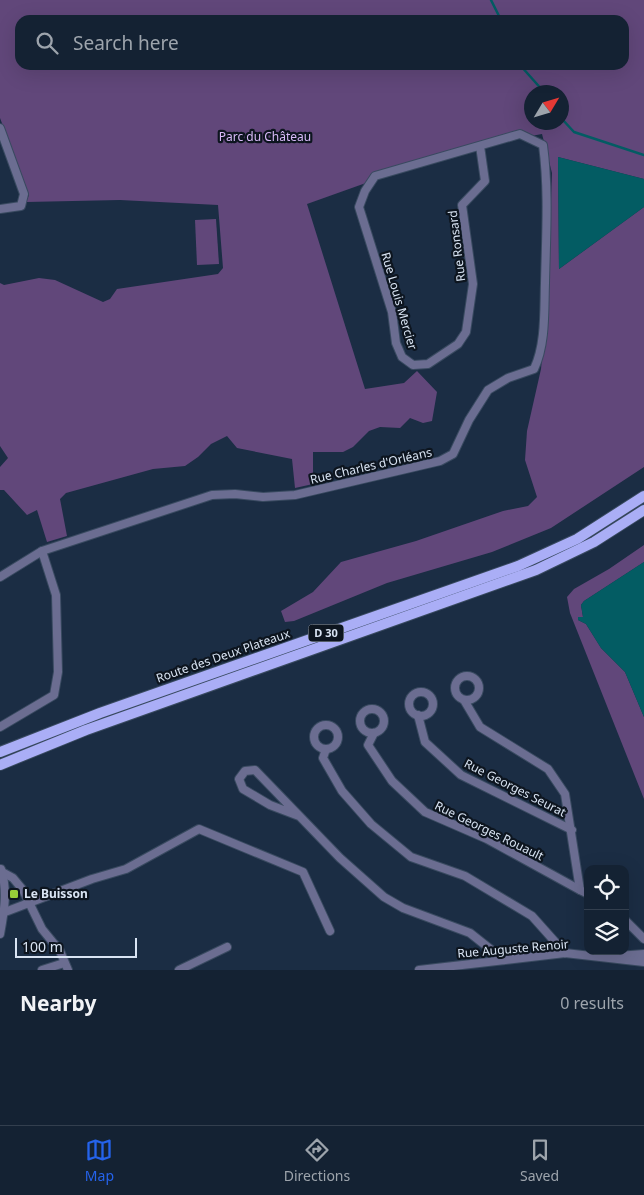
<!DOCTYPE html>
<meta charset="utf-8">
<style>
body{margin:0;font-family:"Noto Sans",sans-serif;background:#1d2a3b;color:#f1f3f6}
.controls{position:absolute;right:15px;bottom:15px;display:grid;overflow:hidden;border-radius:10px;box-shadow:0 5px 20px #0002}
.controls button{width:45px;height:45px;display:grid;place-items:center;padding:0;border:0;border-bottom:1px solid #333f4e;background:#142233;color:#f1f3f6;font:25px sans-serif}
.compass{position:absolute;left:524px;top:85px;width:45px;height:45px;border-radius:50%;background:#142233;box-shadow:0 5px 20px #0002;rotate:52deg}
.scale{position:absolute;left:15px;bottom:12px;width:122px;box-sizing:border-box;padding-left:5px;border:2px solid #d9e4f3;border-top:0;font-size:14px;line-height:18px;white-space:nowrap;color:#d9e4f3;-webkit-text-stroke:4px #0d151f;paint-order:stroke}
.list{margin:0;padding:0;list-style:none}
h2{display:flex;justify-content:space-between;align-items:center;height:65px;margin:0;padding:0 20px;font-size:21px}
h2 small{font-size:16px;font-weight:400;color:#9da4ac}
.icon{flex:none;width:28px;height:28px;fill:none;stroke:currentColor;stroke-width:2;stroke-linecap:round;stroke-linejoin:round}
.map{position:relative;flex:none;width:644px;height:970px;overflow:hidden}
.search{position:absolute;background:#142233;box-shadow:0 5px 20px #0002;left:15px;right:15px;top:15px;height:55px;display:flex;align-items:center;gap:12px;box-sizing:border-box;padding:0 18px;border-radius:15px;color:#9da4ac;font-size:19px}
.sheet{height:155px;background:#142233}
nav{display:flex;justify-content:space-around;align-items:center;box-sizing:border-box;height:70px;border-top:1px solid #333f4e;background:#142233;font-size:14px;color:#9da4ac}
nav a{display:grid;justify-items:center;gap:2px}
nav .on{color:#2563eb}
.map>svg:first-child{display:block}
.green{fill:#61477a;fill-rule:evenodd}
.water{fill:#035c63}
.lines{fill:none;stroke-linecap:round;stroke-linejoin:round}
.stream{stroke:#035c63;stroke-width:2.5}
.minor-casing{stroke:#394a60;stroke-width:10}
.major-casing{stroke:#394a60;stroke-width:12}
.minor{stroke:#6b6d91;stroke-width:8}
.major{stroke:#aaaef6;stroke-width:10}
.poi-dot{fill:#97cc38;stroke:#0d151f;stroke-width:2}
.labels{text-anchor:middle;stroke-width:4.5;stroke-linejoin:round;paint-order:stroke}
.shield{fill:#0d151f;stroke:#9ca6b3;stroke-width:1}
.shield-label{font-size:11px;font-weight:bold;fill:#d9e4f3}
.park-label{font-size:12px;fill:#d8baf8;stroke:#0d151f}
.street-label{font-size:12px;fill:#d9e4f3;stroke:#0d151f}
.poi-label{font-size:12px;font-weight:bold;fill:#d9e4f3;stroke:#0d151f;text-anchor:start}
</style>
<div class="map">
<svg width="644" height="970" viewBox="0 0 644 970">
<rect width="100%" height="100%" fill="#1b2d44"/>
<g class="green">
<path d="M0,0H644V179L558,157L559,269L644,207V467L551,528L492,552L387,583L294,621L285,622L281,611L313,592L341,562L416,541L503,511L528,506L537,497L525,460L527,431L541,369L547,307L552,173L542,134L461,149L307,204L365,389L404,383L417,371L437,392L432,421L423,423L410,418L400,428L380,427L369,431L353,447L343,452H313V484L295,488L292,459L237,448L227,436L211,444L198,457L185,466L153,469L66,493L60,499L67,536L47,542L37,510L27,515L4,490H0V467L8,458L0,446V283L4,285L39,278L55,280L103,302L110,299L117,289L218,274L223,268L218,205L120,200L26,202L29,195L0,118ZM20,20H624V65H20ZM532,92H562V122H532Z"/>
<path d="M216,219L219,264L197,265L195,220Z"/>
<path d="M644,545V562L584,601L581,605L583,617H578V620L586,624L601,648L625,672L644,717V799L570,613L567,597L574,589L609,569Z"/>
</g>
<g class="water">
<path d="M558,157L644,179V207L559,269Z"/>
<path d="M644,562V717L625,672L601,648L586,624L578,620V617H583L581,605L584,601Z"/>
</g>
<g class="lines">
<g class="stream">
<path d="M491,0L501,20"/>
<path d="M520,65L544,92"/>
<path d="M562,119L574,132L644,155"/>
</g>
<g class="minor-casing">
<g id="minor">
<path d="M0,128L24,194L21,206L0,209"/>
<path d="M0,577L42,551L212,495L235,494L263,497L295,495L440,461L453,454L469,420L488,390L508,378L534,369C546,344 544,310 545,283C546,235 549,192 543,145L520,134L375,176L365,191L359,207L392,312L396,343L402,357L413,365L428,364L458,344L466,332L473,284L462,205L485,181L480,146"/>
<circle cx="467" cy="688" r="12"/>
<circle cx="421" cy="704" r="12"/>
<path d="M464,700L480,727L548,769L565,794L580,890L588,894"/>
<circle cx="372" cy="721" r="12"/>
<path d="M418,715L425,742L461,775L572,830"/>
<circle cx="326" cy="737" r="12"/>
<path d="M0,727L54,695L58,672L56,595L42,551"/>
<path d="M374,733L368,745L392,781L425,812L487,839L580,890"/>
<path d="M326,749L323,758L342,791L371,824L411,857L465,876L532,916L565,953"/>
<path d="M299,816L270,805L243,789L239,779L245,771L255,770L340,858L384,897L403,908L470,933L504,960"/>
<path d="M2,872L13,878L23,890L42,929L60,951L68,970"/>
<path d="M5,912L92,879L126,869L199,829L303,872L330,931"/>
<path d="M625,920L644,939"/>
<path d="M0,934C4,912 8,891 1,869"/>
<path d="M618,956L644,954"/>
<path d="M42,970L64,963"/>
<path d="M179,970L227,947"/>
<path d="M419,970L565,953L644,962"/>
</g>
</g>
<g class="major-casing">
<g id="major">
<path d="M0,752L100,713L518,566L577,539L644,496"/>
<path d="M0,765L86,730L536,570L594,542L644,510"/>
</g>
</g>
<use href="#minor" class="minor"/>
<use href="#major" class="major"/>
</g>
<rect class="poi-dot" x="9" y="889" width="10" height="10" rx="2.5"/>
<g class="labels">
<rect class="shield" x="308.5" y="624.5" width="35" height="17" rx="4"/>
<g class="shield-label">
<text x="326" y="637">D 30</text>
</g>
<g class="park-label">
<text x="265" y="141">Parc du Château</text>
</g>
<g class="street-label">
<text transform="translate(457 246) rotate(-97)" y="4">Rue Ronsard</text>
<text transform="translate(399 301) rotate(74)" y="4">Rue Louis Mercier</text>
<text transform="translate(371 466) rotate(-13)" y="4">Rue Charles d'Orléans</text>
<text transform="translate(223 656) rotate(-19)" y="4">Route des Deux Plateaux</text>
<text transform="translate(515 788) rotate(27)" y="4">Rue Georges Seurat</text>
<text transform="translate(489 831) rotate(26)" y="4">Rue Georges Rouault</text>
<text transform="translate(513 949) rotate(-5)" y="4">Rue Auguste Renoir</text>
</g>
<g class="poi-label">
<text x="24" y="898">Le Buisson</text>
</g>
</g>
</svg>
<div class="controls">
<button><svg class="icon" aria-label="locate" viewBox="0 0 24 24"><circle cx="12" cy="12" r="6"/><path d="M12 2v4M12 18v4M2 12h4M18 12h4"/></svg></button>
<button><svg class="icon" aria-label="layers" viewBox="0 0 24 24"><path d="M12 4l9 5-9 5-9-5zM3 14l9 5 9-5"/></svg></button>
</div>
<svg class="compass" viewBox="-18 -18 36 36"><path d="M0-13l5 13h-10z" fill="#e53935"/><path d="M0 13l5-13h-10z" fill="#9da4ac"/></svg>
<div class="scale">100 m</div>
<div class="search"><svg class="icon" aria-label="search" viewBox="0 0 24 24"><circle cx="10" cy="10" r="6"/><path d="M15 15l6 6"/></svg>Search here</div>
</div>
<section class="sheet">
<h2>Nearby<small>0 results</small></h2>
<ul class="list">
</ul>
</section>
<nav>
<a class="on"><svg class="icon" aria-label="map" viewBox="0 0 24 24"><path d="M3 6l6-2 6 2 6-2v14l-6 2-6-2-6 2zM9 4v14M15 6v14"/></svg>Map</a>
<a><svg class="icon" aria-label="directions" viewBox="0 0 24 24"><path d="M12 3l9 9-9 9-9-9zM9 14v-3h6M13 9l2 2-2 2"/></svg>Directions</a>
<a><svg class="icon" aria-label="saved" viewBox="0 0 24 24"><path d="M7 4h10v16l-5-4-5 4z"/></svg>Saved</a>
</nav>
